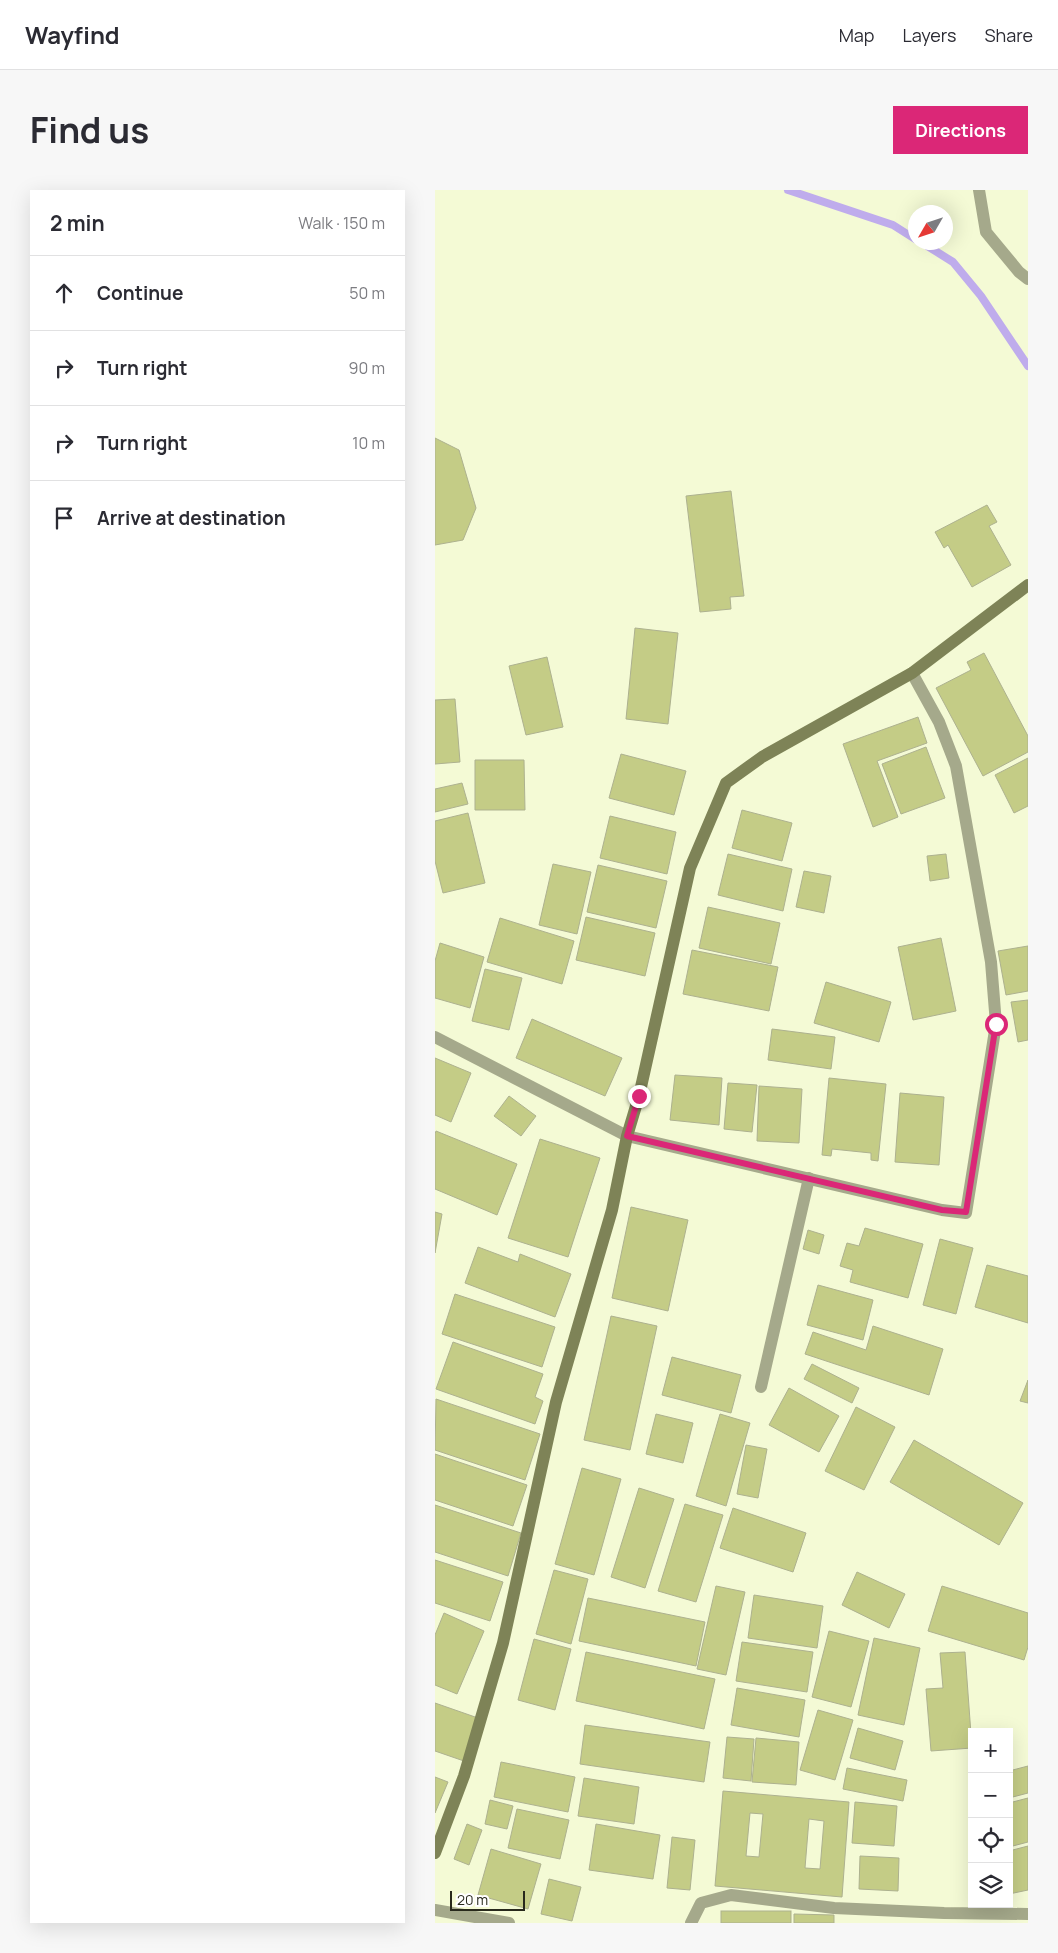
<!DOCTYPE html>
<meta charset="utf-8">
<style>
body{margin:0;font-family:Manrope,sans-serif;background:#f7f7f7;color:#2b2b33}
.controls{position:absolute;right:15px;bottom:15px;display:grid;overflow:hidden;border-radius:0px;box-shadow:0 5px 20px #0002}
.controls button{width:45px;height:45px;display:grid;place-items:center;padding:0;border:0;border-bottom:1px solid #e1e1e2;background:#fff;color:#2b2b33;font:25px sans-serif}
.compass{position:absolute;left:473px;top:15px;width:45px;height:45px;border-radius:50%;background:#fff;box-shadow:0 5px 20px #0002;rotate:231deg}
.scale{position:absolute;left:15px;bottom:12px;width:75px;box-sizing:border-box;padding-left:5px;border:2px solid #28291c;border-top:0;font-size:14px;line-height:18px;white-space:nowrap;color:#28291c;-webkit-text-stroke:4px #fff;paint-order:stroke}
.stop{position:absolute;width:15px;height:15px;margin:-11px;border:4px solid #db2777;border-radius:50%;background:#fff}
.stop.end{background:#db2777;border-color:#fff;box-shadow:0 1px 5px #0008}
.list{margin:0;padding:0;list-style:none}
h2{display:flex;justify-content:space-between;align-items:center;height:65px;margin:0;padding:0 20px;font-size:21px}
h2 small{font-size:16px;font-weight:400;color:#7c7c81}
.list li{display:grid;grid-template-columns:32px 1fr auto;gap:15px;align-items:center;box-sizing:border-box;height:75px;padding:0 20px;border-top:1px solid #e1e1e2}
.list b{display:block;font-size:19px;white-space:nowrap}
.list em{font-size:16px;font-style:normal;color:#7c7c81}
.icon{flex:none;width:28px;height:28px;fill:none;stroke:currentColor;stroke-width:2;stroke-linecap:round;stroke-linejoin:round}
.map{position:relative;flex:none;width:593px;height:1733px;overflow:hidden;border-radius:0px}
header{display:flex;align-items:center;gap:30px;box-sizing:border-box;height:70px;padding:0 25px;background:#fff;border-bottom:1px solid #e1e1e2}
header strong{font-size:24px}
nav{display:flex;gap:28px;margin-inline-start:auto;font-size:18px}
.intro{display:flex;align-items:center;justify-content:space-between;box-sizing:border-box;height:120px;padding:0 30px}
h1{margin:0;font-size:35px}
.button{padding:12px 22px;border-radius:0px;background:#db2777;color:#fff;font-size:18px;font-weight:700}
main{display:flex;gap:30px;padding:0 30px}
aside{flex:1;background:#fff;border-radius:0px;box-shadow:0 5px 20px #0002}
.map>svg:first-child{display:block}
.lines{fill:none;stroke-linecap:round;stroke-linejoin:round}
.stream{stroke:#bfacec;stroke-width:8}
.building{fill:#c4cc86;stroke:#adb18f;fill-rule:evenodd}
.street{stroke:#a5a98b;stroke-width:12}
.secondary{stroke:#7e8357;stroke-width:12}
.route{stroke:#db2777;stroke-width:6}
</style>
<header>
<strong>Wayfind</strong>
<nav><a>Map</a><a>Layers</a><a>Share</a></nav>
</header>
<div class="intro"><h1>Find us</h1><a class="button">Directions</a></div>
<main>
<aside>
<h2>2 min<small>Walk · 150 m</small></h2>
<ul class="list">
<li><svg class="icon" aria-label="ahead" viewBox="0 0 24 24"><path d="M12 20V5M6 11l6-6 6 6"/></svg><div><b>Continue</b></div><em>50 m</em></li>
<li><svg class="icon" aria-label="right" viewBox="0 0 24 24"><path d="M7 20v-9h11M14 6l5 5-5 5"/></svg><div><b>Turn right</b></div><em>90 m</em></li>
<li><svg class="icon" aria-label="right" viewBox="0 0 24 24"><path d="M7 20v-9h11M14 6l5 5-5 5"/></svg><div><b>Turn right</b></div><em>10 m</em></li>
<li><svg class="icon" aria-label="arrive" viewBox="0 0 24 24"><path d="M6 21V4h12l-3 4 3 4H6"/></svg><div><b>Arrive at destination</b></div></li>
</ul>
</aside>
<div class="map">
<svg width="593" height="1733" viewBox="0 0 593 1733">
<rect width="100%" height="100%" fill="#f4fad5"/>
<g class="lines">
<g class="stream">
<path d="M353,0L458,35L480,49"/>
<path d="M486,52L518,72L546,106L593,176"/>
</g>
</g>
<g class="building">
<path d="M0,248L24,260L41,318L28,350L0,355Z"/>
<path d="M296,301L309,406L295,407L296,419L265,422L251,306Z"/>
<path d="M552,315L562,332L554,336L576,375L537,397L513,355L509,358L500,342Z"/>
<path d="M200,438L243,443L233,534L191,529Z"/>
<path d="M549,463L593,546V562L548,586L501,498L536,480L532,472Z"/>
<path d="M112,467L128,537L91,545L74,476Z"/>
<path d="M20,509L25,572L0,574V510Z"/>
<path d="M483,527L492,553L442,571L463,627L438,637L408,554Z"/>
<path d="M491,557L510,608L466,624L447,574Z"/>
<path d="M186,564L251,581L239,625L174,608Z"/>
<path d="M593,568V616L579,623L560,585Z"/>
<path d="M40,570H89L90,620H40Z"/>
<path d="M27,593L33,614L0,622V599Z"/>
<path d="M307,620L357,633L347,671L297,658Z"/>
<path d="M33,623L50,693L8,703L0,671V631Z"/>
<path d="M175,626L241,642L232,684L165,668Z"/>
<path d="M293,664L357,679L348,721L283,705Z"/>
<path d="M511,664L514,688L495,691L492,666Z"/>
<path d="M118,674L156,682L142,744L104,735Z"/>
<path d="M163,675L232,691L221,738L152,722Z"/>
<path d="M369,681L396,686L389,723L361,717Z"/>
<path d="M273,717L345,733L336,774L264,758Z"/>
<path d="M151,727L220,743L210,786L141,770Z"/>
<path d="M65,728L139,751L127,794L52,772Z"/>
<path d="M506,748L521,821L478,830L463,757Z"/>
<path d="M5,753L49,767L35,818L0,808V771Z"/>
<path d="M593,756V801L571,805L563,761Z"/>
<path d="M257,760L343,777L334,821L248,804Z"/>
<path d="M50,779L87,788L74,840L37,831Z"/>
<path d="M391,792L456,812L444,852L379,833Z"/>
<path d="M593,810V850L583,852L576,812Z"/>
<path d="M97,829L187,868L170,906L81,868Z"/>
<path d="M337,839L400,847L396,879L333,870Z"/>
<path d="M0,868L36,883L16,932L0,925Z"/>
<path d="M240,885L287,888L284,935L235,930Z"/>
<path d="M394,888L451,894L443,971L436,970V963L397,959L396,966L387,965Z"/>
<path d="M293,893L322,895L317,942L289,939Z"/>
<path d="M324,896L367,899L364,953L322,951Z"/>
<path d="M465,903L509,907L504,975L460,972Z"/>
<path d="M74,906L101,926L86,946L59,926Z"/>
<path d="M1,941L82,974L62,1025L0,999V944Z"/>
<path d="M105,949L165,968L133,1067L73,1048Z"/>
<path d="M196,1017L253,1030L233,1121L177,1108Z"/>
<path d="M0,1022L7,1024L0,1063Z"/>
<path d="M430,1038L488,1054L473,1108L415,1092L418,1080L405,1076L412,1053L424,1056Z"/>
<path d="M373,1040L389,1045L384,1064L368,1059Z"/>
<path d="M505,1049L538,1058L521,1124L488,1115Z"/>
<path d="M43,1057L83,1072L85,1064L136,1084L120,1127L30,1093Z"/>
<path d="M552,1075L593,1086V1133L540,1117Z"/>
<path d="M383,1095L438,1110L428,1150L372,1135Z"/>
<path d="M20,1104L120,1137L107,1177L7,1144Z"/>
<path d="M176,1126L222,1136L195,1260L149,1250Z"/>
<path d="M438,1136L508,1159L494,1205L370,1164L378,1142L431,1160Z"/>
<path d="M18,1152L108,1184L100,1207L108,1211L100,1234L1,1199Z"/>
<path d="M237,1167L306,1185L296,1223L227,1205Z"/>
<path d="M377,1174L424,1198L417,1213L369,1189Z"/>
<path d="M593,1190V1213L585,1211Z"/>
<path d="M354,1198L404,1226L384,1262L334,1235Z"/>
<path d="M1,1209L105,1244L90,1290L0,1260Z"/>
<path d="M421,1217L460,1237L429,1300L390,1281Z"/>
<path d="M221,1224L258,1233L248,1273L211,1264Z"/>
<path d="M285,1224L315,1233L291,1316L261,1306Z"/>
<path d="M479,1250L588,1313L564,1355L455,1292Z"/>
<path d="M311,1255L332,1259L323,1308L302,1304Z"/>
<path d="M0,1264L92,1295L78,1336L0,1310Z"/>
<path d="M147,1278L186,1289L159,1385L120,1374Z"/>
<path d="M204,1298L239,1309L210,1398L176,1387Z"/>
<path d="M250,1314L288,1325L261,1412L223,1401Z"/>
<path d="M0,1315L86,1343L73,1386L0,1362Z"/>
<path d="M298,1318L371,1343L358,1382L285,1358Z"/>
<path d="M0,1370L68,1392L55,1431L0,1413Z"/>
<path d="M119,1380L153,1389L136,1454L101,1444Z"/>
<path d="M422,1382L470,1404L454,1438L407,1415Z"/>
<path d="M281,1396L310,1402L291,1485L262,1479Z"/>
<path d="M507,1396L593,1423V1457L589,1470L493,1441Z"/>
<path d="M319,1405L388,1416L382,1458L313,1448Z"/>
<path d="M153,1408L270,1432L261,1476L144,1451Z"/>
<path d="M9,1423L49,1441L22,1504L0,1495V1445Z"/>
<path d="M394,1441L434,1451L416,1517L377,1507Z"/>
<path d="M439,1448L485,1458L469,1535L423,1525Z"/>
<path d="M99,1449L136,1459L120,1520L83,1510Z"/>
<path d="M307,1452L378,1462L372,1502L301,1491Z"/>
<path d="M151,1462L280,1489L269,1539L141,1511Z"/>
<path d="M530,1462L537,1558L496,1561L491,1499L508,1498L505,1463Z"/>
<path d="M302,1498L370,1510L364,1547L296,1535Z"/>
<path d="M0,1513L43,1528L29,1571L0,1561Z"/>
<path d="M383,1520L418,1530L400,1590L365,1580Z"/>
<path d="M150,1535L275,1552L269,1592L145,1574Z"/>
<path d="M423,1538L468,1551L460,1580L415,1568Z"/>
<path d="M292,1547L319,1549L316,1591L288,1588Z"/>
<path d="M321,1548L364,1552L361,1595L317,1592Z"/>
<path d="M66,1572L140,1587L133,1622L59,1607Z"/>
<path d="M593,1576V1603L574,1608V1581Z"/>
<path d="M412,1578L472,1590L468,1611L408,1599Z"/>
<path d="M0,1587L13,1592L0,1623Z"/>
<path d="M149,1588L204,1597L199,1634L143,1626Z"/>
<path d="M288,1601L414,1612L407,1707L280,1696ZM315,1623L328,1624L324,1667L311,1666ZM374,1629L389,1631L385,1679L370,1678Z"/>
<path d="M593,1608V1652L574,1657V1613Z"/>
<path d="M55,1610L78,1616L72,1639L50,1634Z"/>
<path d="M420,1612L462,1616L459,1656L417,1653Z"/>
<path d="M82,1619L134,1630L125,1669L73,1658Z"/>
<path d="M32,1634L47,1640L34,1675L19,1669Z"/>
<path d="M161,1634L225,1645L218,1689L154,1680Z"/>
<path d="M237,1647L260,1650L255,1700L232,1698Z"/>
<path d="M593,1656V1700L574,1704V1661Z"/>
<path d="M56,1659L106,1674L93,1719L43,1705Z"/>
<path d="M425,1666L464,1668L463,1701L424,1699Z"/>
<path d="M114,1689L146,1697L137,1731L106,1724Z"/>
<rect x="286" y="1721" width="70" height="12"/>
<path d="M359,1724L399,1725V1733H359Z"/>
</g>
<g class="lines">
<g class="street">
<path d="M544,0L551,42L584,82L593,89"/>
<path d="M0,847L192,946L507,1020L531,1023L561,834L556,772L521,576L504,532L477,483"/>
<path d="M326,1197L374,988"/>
<path d="M0,1720L74,1733"/>
<path d="M256,1733L266,1713L296,1705L399,1718L509,1723L593,1724"/>
</g>
<path class="secondary" d="M0,1663L29,1586L68,1453L121,1212L177,1020L192,946L204,906L255,678L291,593L327,567L477,483L593,395"/>
</g>
<g class="lines">
<path class="route" d="M204,906L192,946L507,1020L531,1022L561,834"/>
</g>
</svg>
<div class="controls">
<button>+</button>
<button>−</button>
<button><svg class="icon" aria-label="locate" viewBox="0 0 24 24"><circle cx="12" cy="12" r="6"/><path d="M12 2v4M12 18v4M2 12h4M18 12h4"/></svg></button>
<button><svg class="icon" aria-label="layers" viewBox="0 0 24 24"><path d="M12 4l9 5-9 5-9-5zM3 14l9 5 9-5"/></svg></button>
</div>
<svg class="compass" viewBox="-18 -18 36 36"><path d="M0-13l5 13h-10z" fill="#e53935"/><path d="M0 13l5-13h-10z" fill="#7c7c81"/></svg>
<div class="scale">20 m</div>
<div class="stop" style="left:561px;top:834px"></div>
<div class="stop end" style="left:204px;top:906px"></div>
</div>
</main>
